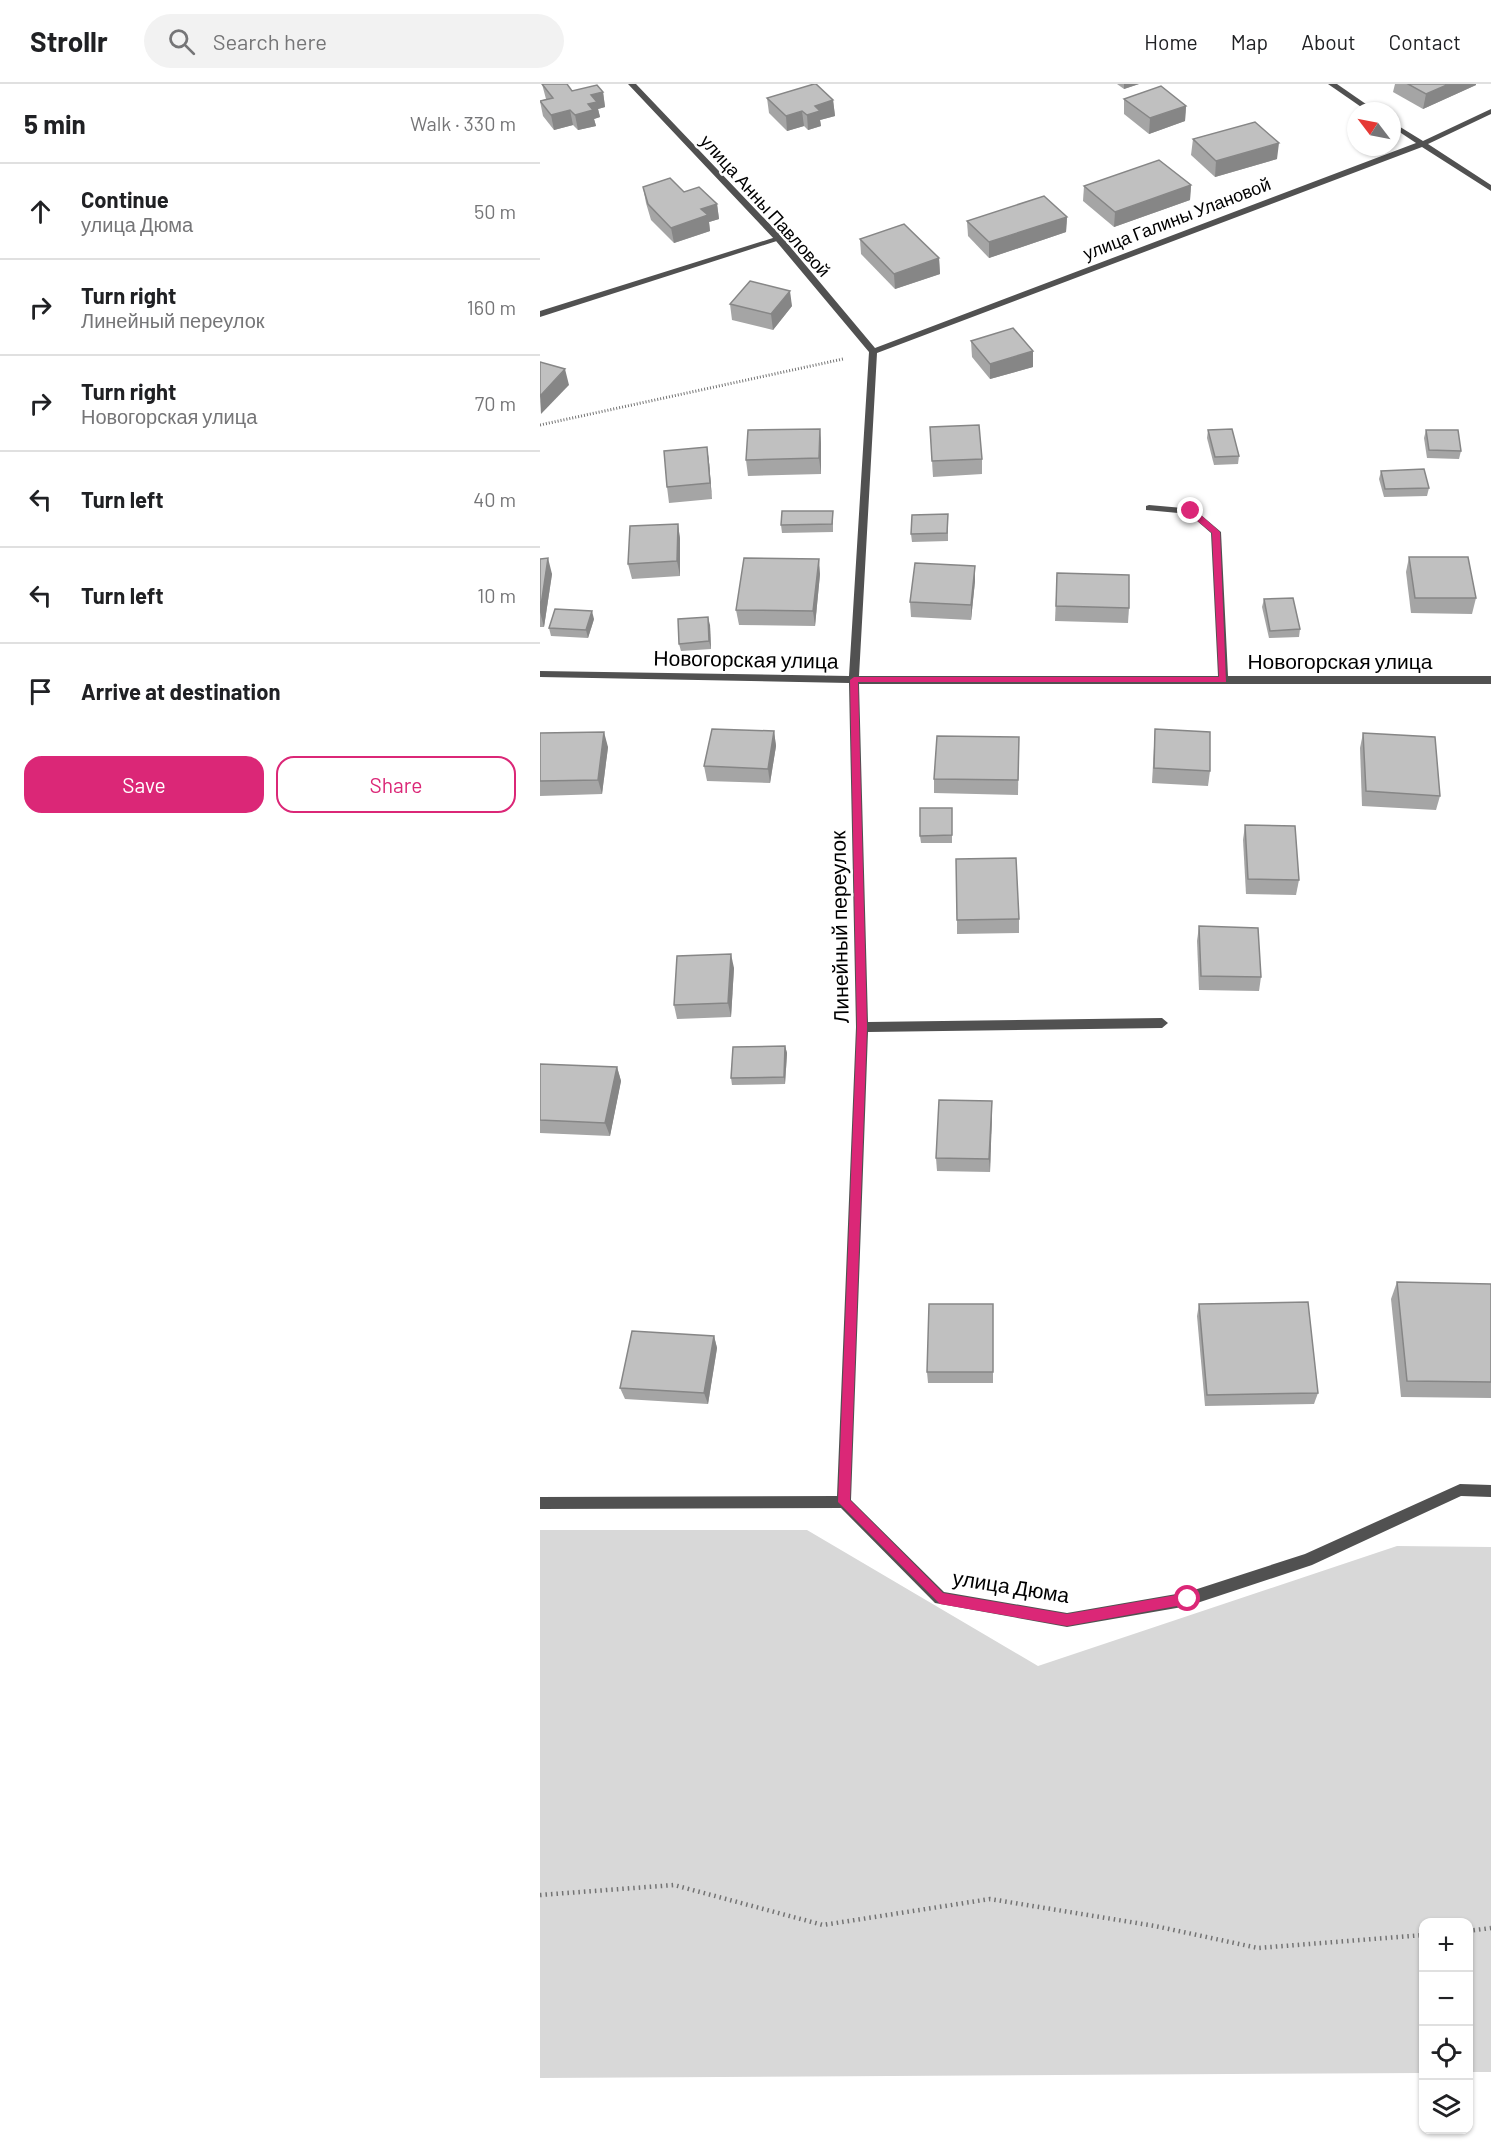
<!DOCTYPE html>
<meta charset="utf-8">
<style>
body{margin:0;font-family:Barlow,sans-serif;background:#f2f2f2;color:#202124}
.controls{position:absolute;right:18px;bottom:18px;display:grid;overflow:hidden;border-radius:12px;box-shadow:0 2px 4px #0004}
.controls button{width:54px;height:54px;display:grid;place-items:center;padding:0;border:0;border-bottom:2px solid #e0e0e0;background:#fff;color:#202124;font:30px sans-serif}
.compass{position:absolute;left:807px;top:18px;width:54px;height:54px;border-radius:50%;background:#fff;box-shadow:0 2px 4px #0004;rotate:302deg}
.stop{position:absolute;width:18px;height:18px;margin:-14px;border:4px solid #db2777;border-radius:50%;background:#fff}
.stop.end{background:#db2777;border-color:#fff;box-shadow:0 2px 6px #0008}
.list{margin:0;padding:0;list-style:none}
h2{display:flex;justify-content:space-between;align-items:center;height:78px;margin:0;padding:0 24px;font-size:26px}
h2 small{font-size:20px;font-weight:400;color:#757577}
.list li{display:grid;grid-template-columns:39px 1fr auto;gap:18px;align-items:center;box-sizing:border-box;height:96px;padding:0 24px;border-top:2px solid #e0e0e0}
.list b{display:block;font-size:22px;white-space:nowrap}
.list p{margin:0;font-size:20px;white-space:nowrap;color:#757577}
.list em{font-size:20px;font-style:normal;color:#757577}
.actions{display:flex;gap:12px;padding:18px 24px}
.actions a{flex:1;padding:14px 0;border:2px solid #db2777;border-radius:18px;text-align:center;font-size:21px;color:#db2777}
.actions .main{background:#db2777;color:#fff}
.icon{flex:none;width:33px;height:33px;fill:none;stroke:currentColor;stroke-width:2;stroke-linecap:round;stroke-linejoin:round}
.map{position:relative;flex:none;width:951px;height:2068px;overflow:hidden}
header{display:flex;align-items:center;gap:36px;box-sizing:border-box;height:84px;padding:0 30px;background:#fff;border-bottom:2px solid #e0e0e0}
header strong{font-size:28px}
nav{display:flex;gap:33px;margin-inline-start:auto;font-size:21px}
.search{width:420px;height:54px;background:#f2f2f2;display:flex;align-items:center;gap:15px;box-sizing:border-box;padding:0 21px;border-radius:33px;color:#757577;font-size:22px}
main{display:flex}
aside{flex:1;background:#fff}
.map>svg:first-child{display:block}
.green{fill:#d8d8d8}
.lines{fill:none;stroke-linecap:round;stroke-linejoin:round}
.path-far1{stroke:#737373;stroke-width:3;stroke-dasharray:1 2;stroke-linecap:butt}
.path{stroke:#737373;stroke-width:4.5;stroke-dasharray:1.5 4;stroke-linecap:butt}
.service{fill:#515151;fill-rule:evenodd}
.minor{fill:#515151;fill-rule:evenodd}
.wall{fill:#a5a5a5}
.shaded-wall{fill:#868686}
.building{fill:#c0c0c0;stroke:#868686;stroke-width:1.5}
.route{fill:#db2777}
.labels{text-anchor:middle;stroke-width:5;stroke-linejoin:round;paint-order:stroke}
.far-street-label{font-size:18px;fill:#000;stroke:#fff}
.street-label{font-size:21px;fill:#000;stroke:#fff}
</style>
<header>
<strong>Strollr</strong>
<div class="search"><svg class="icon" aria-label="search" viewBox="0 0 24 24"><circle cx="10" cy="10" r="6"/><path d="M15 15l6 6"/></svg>Search here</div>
<nav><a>Home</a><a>Map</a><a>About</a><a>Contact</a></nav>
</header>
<main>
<aside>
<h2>5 min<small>Walk · 330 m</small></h2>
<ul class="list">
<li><svg class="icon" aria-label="ahead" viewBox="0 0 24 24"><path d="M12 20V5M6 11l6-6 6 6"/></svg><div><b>Continue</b><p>улица Дюма</p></div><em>50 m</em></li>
<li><svg class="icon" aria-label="right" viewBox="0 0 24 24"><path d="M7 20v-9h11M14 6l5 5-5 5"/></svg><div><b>Turn right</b><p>Линейный переулок</p></div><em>160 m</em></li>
<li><svg class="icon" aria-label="right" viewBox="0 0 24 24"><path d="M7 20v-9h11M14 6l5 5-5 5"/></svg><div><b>Turn right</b><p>Новогорская улица</p></div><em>70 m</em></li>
<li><svg class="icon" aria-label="left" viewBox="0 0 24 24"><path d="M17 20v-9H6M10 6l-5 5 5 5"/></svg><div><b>Turn left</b></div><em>40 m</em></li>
<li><svg class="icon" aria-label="left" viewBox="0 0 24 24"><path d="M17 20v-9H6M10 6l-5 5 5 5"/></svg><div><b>Turn left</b></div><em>10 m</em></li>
<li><svg class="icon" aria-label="arrive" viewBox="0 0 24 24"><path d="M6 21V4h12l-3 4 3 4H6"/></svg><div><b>Arrive at destination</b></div></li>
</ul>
<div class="actions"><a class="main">Save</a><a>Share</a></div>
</aside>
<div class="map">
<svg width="951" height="2068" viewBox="0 0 951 2068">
<rect width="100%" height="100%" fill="#fff"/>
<path class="green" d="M0,1446H267L498,1582L857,1462L951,1463V1988H929L928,1838H884L883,1989L0,1994Z"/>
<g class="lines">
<path class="path-far1" d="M0,341L303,275"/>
<g class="path">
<path d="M0,1811L134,1801L283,1841L450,1815L615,1842L718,1864L884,1851"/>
<path d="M928,1847L951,1844"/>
</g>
<path class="service" d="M236,153L243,155L0,233V227Z"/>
<g class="minor">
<path d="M88,0H96L242,153L335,264L876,59L852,43V38L883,57L951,25V30L888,60L951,101V107L882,63L337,269L319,592H678L671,449L649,430L606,426V422L609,421L654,425L681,448L688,592H951V600H319L328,938L622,934L628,939L622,944L328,948L311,1416L404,1508L527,1529L648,1508L765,1470L920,1400L951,1401V1413L921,1412L772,1481L648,1522L527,1543L395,1519L301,1424L0,1425V1413L297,1412L316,943L309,599L0,593V587L309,592L329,268L236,157Z"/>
<path d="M788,0H797L836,27H827Z"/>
</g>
</g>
<g class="wall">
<path d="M2,0L32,7L63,8L65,23L58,25L60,33L54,35L56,42L38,46L33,41L14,46L3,32L0,17L6,15Z"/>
<path d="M577,0H599L584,5Z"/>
<path d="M855,0H936V1L883,25L853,8Z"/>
<path d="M227,14L293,16L295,32L280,36L281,42L268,46L264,42L247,47L229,29Z"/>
<path d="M584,15L646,22L645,37L609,50L584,30Z"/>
<path d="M653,55L737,75L675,93L651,71Z"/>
<path d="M651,101L650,116L574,143L543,117L544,102Z"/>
<path d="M103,103L144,108L177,120L179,135L169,138L170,147L134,159L111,136L106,119Z"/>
<path d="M527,133L526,148L449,174L428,152L427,137Z"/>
<path d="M320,155L399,174L400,190L355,205L321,170Z"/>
<path d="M190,220L252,222L233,246L192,236Z"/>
<path d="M431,257L493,283L450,295L432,273Z"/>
<path d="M390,343L442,375V390L393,393Z"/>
<path d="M280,345L281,360V390L208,392L206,376Z"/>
<path d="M668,346L699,372L698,380L674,381L667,354Z"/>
<path d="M886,346L921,367L919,375L887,374L884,354Z"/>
<path d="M167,363L169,378L172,415L129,419L127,403Z"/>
<path d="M841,387L889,404L887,412L844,413L839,395Z"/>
<path d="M293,427V448L242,449L241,441Z"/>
<path d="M408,430V457L372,458L371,450Z"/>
<path d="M138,440L140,455V492L92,495L88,480Z"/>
<path d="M869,473L936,514L932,530L871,529L866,488Z"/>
<path d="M0,475L12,490L4,543H0Z"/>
<path d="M435,482V497L431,536L371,533L370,518Z"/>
<path d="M517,489L589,524L588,539L515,537Z"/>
<path d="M280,490L275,542L199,541L196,526Z"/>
<path d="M724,515L760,545L759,553L729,554L722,523Z"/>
<path d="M54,535L48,554L11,552L9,544Z"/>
<path d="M170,541L171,565L141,567L139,560Z"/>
<path d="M615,645L670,687L668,702L612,699Z"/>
<path d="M234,647L236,662L230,699L167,697L164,682Z"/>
<path d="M0,649L68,663L62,710L0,712Z"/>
<path d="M823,649L900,712L896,726L822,722L820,664Z"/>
<path d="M479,653L478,711L394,709V695Z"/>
<path d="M412,724V759H381L380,752Z"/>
<path d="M705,741L759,796L756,811L706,810L703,756Z"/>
<path d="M479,835V849L417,850V836Z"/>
<path d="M659,842L721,893L719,907L659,906L657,857Z"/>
<path d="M194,884L191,933L137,935L134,921Z"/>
<path d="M245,962L247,969L245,1000L192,1001L191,994Z"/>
<path d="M0,980L77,983L81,997L70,1052L0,1049Z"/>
<path d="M452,1030L450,1088L397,1087L396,1074Z"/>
<path d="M857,1198L951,1200V1314L861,1313L851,1215Z"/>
<path d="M453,1220V1299H388L387,1288Z"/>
<path d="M659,1220L778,1309L774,1320L665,1322L657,1232Z"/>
<path d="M174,1252L177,1264L168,1320L85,1315L80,1304Z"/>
</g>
<g class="shaded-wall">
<path d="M584,0H599L584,5Z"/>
<path d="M909,0H936V1L883,25L886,10Z"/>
<path d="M63,8L65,23L58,25L60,33L54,35L56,42L38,46L35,31L48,20L51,11Z"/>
<path d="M293,16L295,32L280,36L281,42L268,46L267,31L275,22Z"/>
<path d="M646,22L645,37L609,50L610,34Z"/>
<path d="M30,26L33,41L14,46L11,31Z"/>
<path d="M262,27L264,42L247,47L246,32Z"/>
<path d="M739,59L737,75L675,93L676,77Z"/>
<path d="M651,101L650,116L574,143L575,128Z"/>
<path d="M177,120L179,135L169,138L170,147L134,159L131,144L161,125Z"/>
<path d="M527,133L526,148L449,174V158Z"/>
<path d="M399,174L400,190L355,205L354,190Z"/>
<path d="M250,207L252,222L233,246L231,230Z"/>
<path d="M493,267V283L450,295V280Z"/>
<path d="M25,285L29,301L1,330L0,312Z"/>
<path d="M280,345L281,360V390L279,374Z"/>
<path d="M167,363L169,378L172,415L170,399Z"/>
<path d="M138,440L140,455V492L137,477Z"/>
<path d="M8,474L12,490L4,543L0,528Z"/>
<path d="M279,475L280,490L275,542L273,527Z"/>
<path d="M435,482V497L431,536V521Z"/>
<path d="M52,527L54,535L48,554L46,546Z"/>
<path d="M168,533L170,541L171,565L169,557Z"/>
<path d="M234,647L236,662L230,699L228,685Z"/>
<path d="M64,648L68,663L62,710L58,696Z"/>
<path d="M191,870L194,884L191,933L188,919Z"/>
<path d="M245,962L247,969L245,1000L244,993Z"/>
<path d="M77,983L81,997L70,1052L65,1039Z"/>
<path d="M452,1017V1030L450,1088L449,1075Z"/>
<path d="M174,1252L177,1264L168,1320L164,1309Z"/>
</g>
<g class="building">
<path d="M2,0H27L32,7L57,1L63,8L51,11L57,18L48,20L53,26L35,31L30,26L11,31L0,17L13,14Z"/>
<path d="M274,0H276L293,16L275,22L280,27L267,31L262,27L246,32L227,14Z"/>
<path d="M868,0H909L886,10Z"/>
<path d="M621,2L646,22L610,34L584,15Z"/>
<path d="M715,38L739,59L676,77L653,55Z"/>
<path d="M619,76L651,101L575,128L544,102Z"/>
<path d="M130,94L144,108L159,103L177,120L161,125L168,131L131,144L108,120L103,103Z"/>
<path d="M504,112L527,133L449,158L427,137Z"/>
<path d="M364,140L399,174L354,190L320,155Z"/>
<path d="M210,197L250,207L231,230L190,220Z"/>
<path d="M473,244L493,267L450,280L431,257Z"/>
<path d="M0,278L25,285L0,312Z"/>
<path d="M439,341L442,375L392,377L390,343Z"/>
<path d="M280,345L279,374L206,376L208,346Z"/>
<path d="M692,345L699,372L675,373L668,346Z"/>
<path d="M886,346H918L921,367L889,366Z"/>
<path d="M167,363L170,399L127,403L124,367Z"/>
<path d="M884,385L889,404L845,405L841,387Z"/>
<path d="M242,427H293L292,440L241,441Z"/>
<path d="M408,430L407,449L371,450L372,431Z"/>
<path d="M138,440L137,477L88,480L90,442Z"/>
<path d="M869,473H928L936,514H875Z"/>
<path d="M8,474L0,528V475Z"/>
<path d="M204,474L279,475L273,527L196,526Z"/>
<path d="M375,479L435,482L431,521L370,518Z"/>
<path d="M517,489L589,491V524L516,522Z"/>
<path d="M753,514L760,545L730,547L724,515Z"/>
<path d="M15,525L52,527L46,546L9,544Z"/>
<path d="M168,533L169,557L139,560L138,535Z"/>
<path d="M172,645L234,647L228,685L164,682Z"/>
<path d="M615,645L670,648V687L614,684Z"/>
<path d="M64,648L58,696L0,697V649Z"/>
<path d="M823,649L895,653L900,712L826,707Z"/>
<path d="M397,652L479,653L478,696L394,695Z"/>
<path d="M380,724H412V751L380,752Z"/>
<path d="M705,741L755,742L759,796L708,795Z"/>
<path d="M476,774L479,835L417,836L416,775Z"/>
<path d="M659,842L718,844L721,893L661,892Z"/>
<path d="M191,870L188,919L134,921L137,872Z"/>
<path d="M245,962L244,993L191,994L193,963Z"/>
<path d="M0,980L77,983L65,1039L0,1036Z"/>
<path d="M399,1016L452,1017L449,1075L396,1074Z"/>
<path d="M857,1198L951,1200V1298L867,1297Z"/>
<path d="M768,1218L778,1309L667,1311L659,1220Z"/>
<path d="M389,1220H453V1288H387Z"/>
<path d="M92,1247L174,1252L164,1309L80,1304Z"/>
</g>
<path class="route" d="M648,425H654L680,448L686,598H318L327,943L310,1416L403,1509L527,1530L648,1509L654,1515L648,1520L527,1542L400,1520L298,1418L317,943L310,596L314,593H679L672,449L648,429Z"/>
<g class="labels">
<g class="far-street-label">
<text transform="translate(225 122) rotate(48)" y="6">улица Анны Павловой</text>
<text transform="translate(637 135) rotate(-21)" y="6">улица Галины Улановой</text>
</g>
<g class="street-label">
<text transform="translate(206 576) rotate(1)" y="7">Новогорская улица</text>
<text x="800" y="585">Новогорская улица</text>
<text transform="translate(300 843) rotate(-91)" y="7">Линейный переулок</text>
<text transform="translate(471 1503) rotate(9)" y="7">улица Дюма</text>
</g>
</g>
</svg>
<div class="controls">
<button>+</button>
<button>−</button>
<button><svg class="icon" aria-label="locate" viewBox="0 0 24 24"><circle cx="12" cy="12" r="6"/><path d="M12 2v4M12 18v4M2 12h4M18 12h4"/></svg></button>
<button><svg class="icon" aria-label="layers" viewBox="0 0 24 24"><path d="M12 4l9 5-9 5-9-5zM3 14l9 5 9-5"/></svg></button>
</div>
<svg class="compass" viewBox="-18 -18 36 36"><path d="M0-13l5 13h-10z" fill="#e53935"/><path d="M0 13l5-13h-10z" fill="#757577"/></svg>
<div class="stop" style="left:648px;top:1515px"></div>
<div class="stop end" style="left:651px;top:427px"></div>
</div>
</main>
